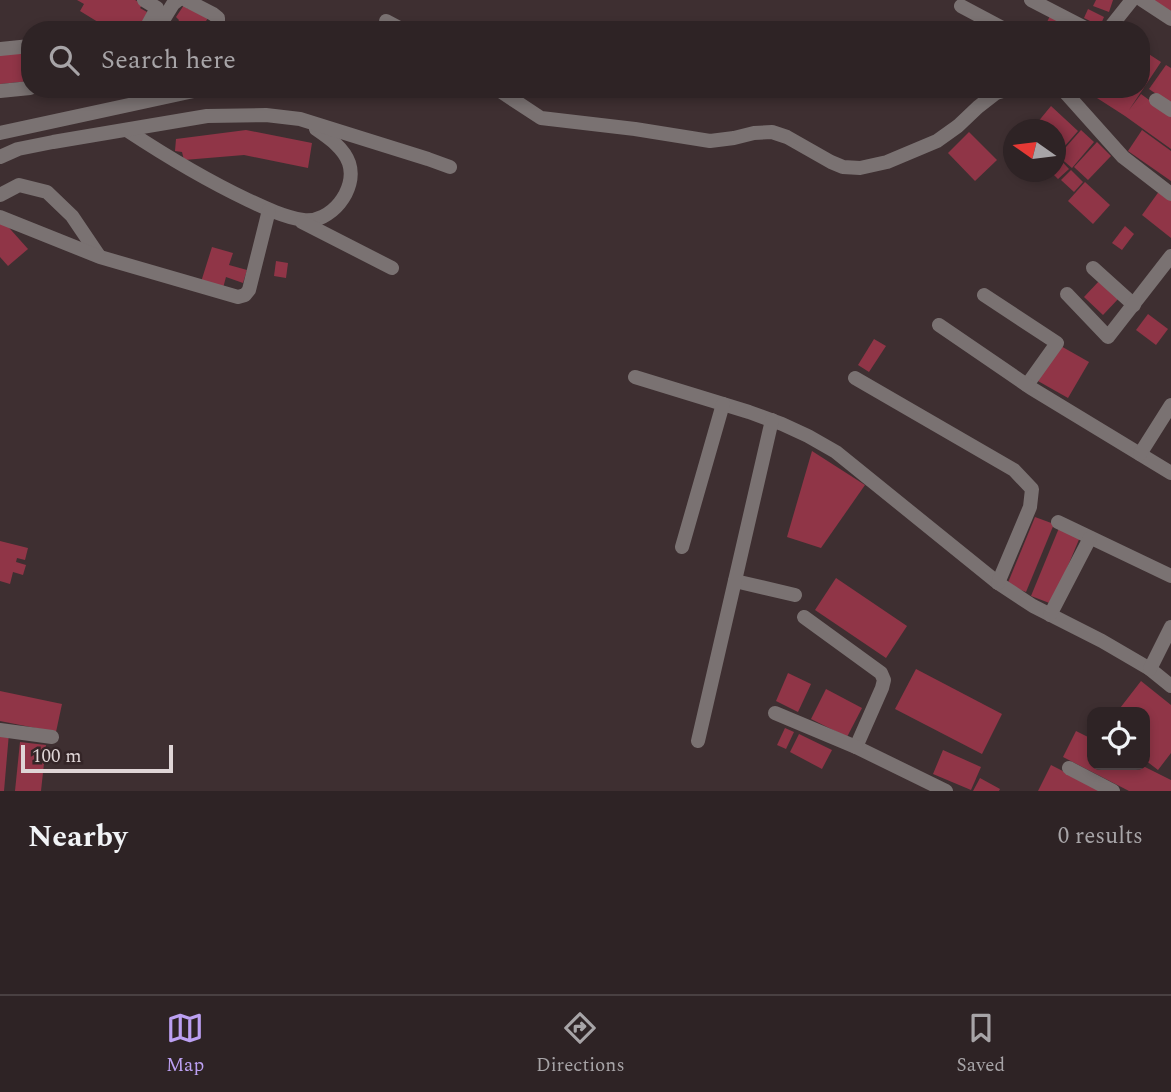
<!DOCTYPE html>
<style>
body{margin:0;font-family:Spectral,serif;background:#362b2d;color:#f1f3f6}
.controls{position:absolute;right:21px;bottom:21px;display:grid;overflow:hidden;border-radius:14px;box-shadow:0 4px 10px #0003}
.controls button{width:63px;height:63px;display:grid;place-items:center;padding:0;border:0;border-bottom:2px solid #494042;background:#2e2325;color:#f1f3f6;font:35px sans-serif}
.compass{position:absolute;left:1003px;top:119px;width:63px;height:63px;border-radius:50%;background:#2e2325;box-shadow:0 4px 10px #0003;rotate:284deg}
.scale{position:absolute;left:21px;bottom:18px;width:152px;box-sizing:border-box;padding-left:7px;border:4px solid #dfd5d6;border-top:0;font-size:19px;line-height:24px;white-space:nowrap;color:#dfd5d6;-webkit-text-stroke:5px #342527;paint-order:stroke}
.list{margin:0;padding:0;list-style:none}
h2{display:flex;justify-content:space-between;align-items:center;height:91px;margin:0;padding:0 28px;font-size:30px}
h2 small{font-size:23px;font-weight:400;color:#a7a4a7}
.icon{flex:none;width:38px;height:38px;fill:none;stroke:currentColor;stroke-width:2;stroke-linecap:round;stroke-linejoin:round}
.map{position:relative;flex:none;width:1171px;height:791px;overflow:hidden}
.search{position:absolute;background:#2e2325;box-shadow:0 4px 10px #0003;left:21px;right:21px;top:21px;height:77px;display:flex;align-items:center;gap:18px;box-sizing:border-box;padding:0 24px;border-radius:28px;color:#a7a4a7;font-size:26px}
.sheet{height:203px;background:#2e2325}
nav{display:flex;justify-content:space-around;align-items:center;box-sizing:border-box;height:98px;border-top:2px solid #494042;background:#2e2325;font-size:19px;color:#a7a4a7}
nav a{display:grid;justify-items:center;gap:4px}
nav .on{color:#bca0f2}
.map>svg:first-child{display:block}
.building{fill:#903547}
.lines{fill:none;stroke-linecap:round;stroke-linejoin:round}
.minor{stroke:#7a7272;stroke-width:14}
</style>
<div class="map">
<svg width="1171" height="791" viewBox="0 0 1171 791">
<rect width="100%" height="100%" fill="#3e2f31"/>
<g class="building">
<path d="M77,0H135L143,4L140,8L147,12L142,29L139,27L137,30L123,28V30H111L80,11L84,4Z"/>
<path d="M1096,0H1113L1109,12L1093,6Z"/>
<path d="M1149,0H1171V14Z"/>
<path d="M184,5L188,9L189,7L208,18L206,21L211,23L207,30H168L171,23L176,26L179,20L176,17Z"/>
<path d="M1088,9L1104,17L1100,26L1084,18Z"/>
<path d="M1050,16L1075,30H1043Z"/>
<path d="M1141,49L1161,62L1129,110L1141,94L1171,116V149L1125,116L1083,89H1141Z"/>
<path d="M30,51V81L0,84V55Z"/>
<path d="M1166,65L1171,68V104L1149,89Z"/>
<path d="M1051,106L1078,131L1064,147L1056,140V130H1044L1037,123Z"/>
<path d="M246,130L312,143L308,168L244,155L184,160L182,152L175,151L176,139Z"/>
<path d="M1081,130L1094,142L1072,168L1058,156Z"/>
<path d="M1142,130L1171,151V181L1128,151Z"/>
<path d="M969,132L997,160L975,181L948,153Z"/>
<path d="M1097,142L1111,156L1088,180L1074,167Z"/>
<path d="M1056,155L1069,169L1058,179L1051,172H1056Z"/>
<path d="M1071,170L1083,182L1074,192L1061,180Z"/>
<path d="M1085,182L1110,205L1093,224L1068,201Z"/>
<path d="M1160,190L1171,199V238L1142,215Z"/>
<path d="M3,221L28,249L8,266L0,257V224Z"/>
<path d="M1125,226L1134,234L1122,250L1112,243Z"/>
<path d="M212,247L233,253L229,265L247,270L243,283L226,277L223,288L201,282Z"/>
<path d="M276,261L288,263L286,278L274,276Z"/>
<path d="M1100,280L1119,298L1103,315L1084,297Z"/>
<path d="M1148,314L1168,329L1156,345L1136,330Z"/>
<path d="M874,339L886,346L869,372L858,365Z"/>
<path d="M1059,345L1089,362L1068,398L1038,381Z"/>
<path d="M812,451L865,485L821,548L787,537Z"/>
<path d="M1035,517L1054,524L1026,592L1007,585Z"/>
<path d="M1059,528L1080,537L1052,604L1031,596Z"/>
<path d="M0,541L28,548L25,560L17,558L16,562L26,565L23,575L13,572L10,584L0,581Z"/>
<path d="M836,578L907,626L886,658L815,610Z"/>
<path d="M916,669L1002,714L982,754L895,709Z"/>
<path d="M788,673L811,684L798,712L776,701Z"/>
<path d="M1141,681L1171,705V753L1158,770L1145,760V712H1117Z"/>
<path d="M826,689L862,708L847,737L811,719Z"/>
<path d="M0,691L62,704L56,732L0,721Z"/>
<path d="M785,728L794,732L786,749L777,745Z"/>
<path d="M1076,731L1092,739V765H1141L1171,780V791H1129L1063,757Z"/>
<path d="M0,732L9,733L4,791H0Z"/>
<path d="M799,734L832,750L822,769L790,752Z"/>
<path d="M20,742L46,745L41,791H15Z"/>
<path d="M943,750L981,767L971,790L933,774Z"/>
<path d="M1051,765L1102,791H1038Z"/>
<path d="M980,778L1000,789L999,791H973Z"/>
</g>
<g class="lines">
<g class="minor">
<path d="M144,0L157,8L145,30"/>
<path d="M186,0L213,14L218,18V25L215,30"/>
<path d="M1031,0L1089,30"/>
<path d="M1142,0L1171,19"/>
<path d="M961,6L1006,30"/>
<path d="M386,21L403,30"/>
<path d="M157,30L173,4L178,0"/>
<path d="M1108,30L1132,0"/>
<path d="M0,49L30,46"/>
<path d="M497,89L541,118L635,129L710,141L734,138L754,133L772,132L787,137L831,162L843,167L860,168L887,162L937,141L958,126L978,107L996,93L1009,89"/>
<path d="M0,91L30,88"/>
<path d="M1064,91L1123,157L1171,194"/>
<path d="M1156,100L1171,110"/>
<path d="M128,131C166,156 206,180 248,200C265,208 284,217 303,220C330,224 358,190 349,163C344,148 329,138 316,129"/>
<path d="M0,133L203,89"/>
<path d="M0,157L18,149L53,142L207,116L266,115L300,119L428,159L450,167"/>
<path d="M0,195L19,185L47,192L72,216L99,256"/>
<path d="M0,217L100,257L238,297L245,295L249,290L269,210"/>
<path d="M302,222L392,268"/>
<path d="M1093,268L1134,305"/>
<path d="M1067,294L1108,337L1171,256"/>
<path d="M984,295L1057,343L1027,385"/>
<path d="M939,325L1031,388L1171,473"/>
<path d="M635,377L749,412L782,424L808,436L836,452L998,583L1033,606L1102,641L1150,669L1171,686"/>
<path d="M855,378L1014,470L1032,489L1030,507L998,583"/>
<path d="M1140,454L1171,405"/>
<path d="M1058,522L1171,576"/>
<path d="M682,547L723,404"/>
<path d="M735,581L795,595"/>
<path d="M1050,615L1090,538"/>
<path d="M804,617L881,673L884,680L882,688L856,747L946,791"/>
<path d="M1150,669L1171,627"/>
<path d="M775,713L856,747"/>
<path d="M0,730L52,737"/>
<path d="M698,741L772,420"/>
<path d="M1069,768L1113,791"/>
</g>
</g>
</svg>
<div class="controls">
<button><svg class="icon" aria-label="locate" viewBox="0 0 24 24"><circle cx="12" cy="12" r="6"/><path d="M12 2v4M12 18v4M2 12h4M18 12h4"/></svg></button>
</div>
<svg class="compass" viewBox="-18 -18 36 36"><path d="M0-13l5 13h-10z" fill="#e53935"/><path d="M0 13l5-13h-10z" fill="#a7a4a7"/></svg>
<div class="scale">100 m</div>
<div class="search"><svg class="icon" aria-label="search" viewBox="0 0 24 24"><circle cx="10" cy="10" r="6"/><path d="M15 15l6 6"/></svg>Search here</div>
</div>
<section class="sheet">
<h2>Nearby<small>0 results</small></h2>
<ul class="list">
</ul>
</section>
<nav>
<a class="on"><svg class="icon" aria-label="map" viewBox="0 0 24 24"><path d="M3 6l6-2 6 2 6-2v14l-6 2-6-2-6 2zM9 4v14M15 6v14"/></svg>Map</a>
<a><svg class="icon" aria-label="directions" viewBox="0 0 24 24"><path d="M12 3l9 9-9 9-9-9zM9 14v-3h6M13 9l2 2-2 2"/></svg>Directions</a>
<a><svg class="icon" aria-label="saved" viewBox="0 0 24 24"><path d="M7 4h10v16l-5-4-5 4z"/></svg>Saved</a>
</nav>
